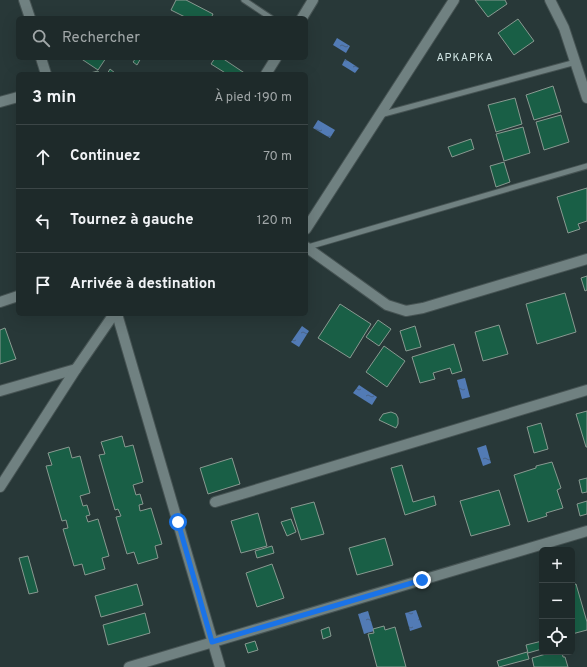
<!DOCTYPE html>
<html lang="fr">
<meta charset="utf-8">
<style>
body{margin:0;font-family:Overpass,sans-serif;background:#263232;color:#f1f3f6}
.controls{position:absolute;right:12px;bottom:12px;display:grid;overflow:hidden;border-radius:6px;box-shadow:0 4px 16px #0002}
.controls button{width:36px;height:36px;display:grid;place-items:center;padding:0;border:0;border-bottom:1px solid #3c4647;background:#1e2a2a;color:#f1f3f6;font:20px sans-serif}
.stop{position:absolute;width:12px;height:12px;margin:-9px;border:3px solid #1a73e8;border-radius:50%;background:#fff}
.stop.end{background:#1a73e8;border-color:#fff;box-shadow:0 1px 4px #0008}
.list{margin:0;padding:0;list-style:none}
h2{display:flex;justify-content:space-between;align-items:center;height:52px;margin:0;padding:0 16px;font-size:17px}
h2 small{font-size:13px;font-weight:400;color:#a1a7a8}
.list li{display:grid;grid-template-columns:26px 1fr auto;gap:12px;align-items:center;box-sizing:border-box;height:64px;padding:0 16px;border-top:1px solid #3c4647}
.list b{display:block;font-size:15px;white-space:nowrap}
.list em{font-size:13px;font-style:normal;color:#a1a7a8}
.icon{flex:none;width:22px;height:22px;fill:none;stroke:currentColor;stroke-width:2;stroke-linecap:round;stroke-linejoin:round}
.map{position:relative;flex:none;width:587px;height:667px;overflow:hidden}
.search{position:absolute;background:#1e2a2a;box-shadow:0 4px 16px #0002;left:16px;top:16px;width:292px;height:44px;display:flex;align-items:center;gap:10px;box-sizing:border-box;padding:0 14px;border-radius:6px;color:#a1a7a8;font-size:15px}
.panel{position:absolute;background:#1e2a2a;box-shadow:0 4px 16px #0002;left:16px;top:72px;width:292px;height:244px;border-radius:6px}
.map>svg:first-child{display:block}
.water{fill:url(#water-ripples)}
.building{fill:#195f46;stroke:#899991}
.lines{fill:none;stroke-linecap:round;stroke-linejoin:round}
.lane-casing{stroke:#465353;stroke-width:7}
.street-casing{stroke:#465353;stroke-width:12}
.lane{stroke:#708181;stroke-width:5}
.street{stroke:#708181;stroke-width:10}
.route{stroke:#1a73e8;stroke-width:5}
.labels{text-anchor:middle;stroke-width:3.5;stroke-linejoin:round;paint-order:stroke}
.neighbourhood-label{font-size:11px;letter-spacing:1px;fill:#d2e6e5;stroke:#283838}
</style>
<div class="map">
<svg width="587" height="667" viewBox="0 0 587 667">
<defs>
<pattern id="water-ripples" width="26" height="14" patternUnits="userSpaceOnUse"><rect width="26" height="14" fill="#527bb5"/><path d="M2 4q2-2 4 0t4 0M15 11q2-2 4 0t4 0" fill="none" stroke="#4a6487"/></pattern>
</defs>
<rect width="100%" height="100%" fill="#283838"/>
<g class="water">
<path d="M337,38L350,46L346,53L333,45Z"/>
<path d="M345,59L359,68L355,73L342,65Z"/>
<path d="M318,120L335,130L330,138L313,128Z"/>
<path d="M302,326L309,331L299,347L291,342Z"/>
<path d="M465,378L470,397L462,399L457,380Z"/>
<path d="M359,385L377,397L372,405L353,393Z"/>
<path d="M486,445L491,463L483,466L477,448Z"/>
<path d="M416,610L422,627L410,631L405,613Z"/>
<path d="M368,611L374,631L364,634L358,614Z"/>
</g>
<g class="building">
<path d="M176,0H186L213,14L211,18H187L171,10Z"/>
<path d="M475,0H505L507,4L488,17Z"/>
<path d="M518,19L534,41L514,55L498,33Z"/>
<path d="M80,58H106L98,70Z"/>
<path d="M136,58H141L137,65L133,62Z"/>
<path d="M215,58H222L246,74H227L211,64Z"/>
<path d="M110,69L115,73V74H107Z"/>
<path d="M98,71L99,74H86Z"/>
<path d="M553,86L561,112L534,120L526,95Z"/>
<path d="M515,98L522,124L496,132L488,105Z"/>
<path d="M561,115L569,142L544,150L536,122Z"/>
<path d="M523,127L530,153L504,161L496,134Z"/>
<path d="M471,139L474,149L452,157L448,147Z"/>
<path d="M504,162L510,182L496,187L490,166Z"/>
<path d="M587,188V221L578,224L580,229L568,233L557,197Z"/>
<path d="M587,276V290L585,291L581,278Z"/>
<path d="M565,293L576,332L537,344L526,304Z"/>
<path d="M340,304L371,324L350,358L318,338Z"/>
<path d="M378,320L391,329L379,346L366,337Z"/>
<path d="M499,325L508,354L483,361L475,332Z"/>
<path d="M415,326L421,347L406,351L400,331Z"/>
<path d="M5,328L16,359L0,364V330Z"/>
<path d="M454,344L462,371L452,374L450,368L433,373L435,379L420,383L412,357Z"/>
<path d="M384,346L405,361L387,387L366,372Z"/>
<path d="M587,411V447H586L576,414Z"/>
<path d="M391,412L396,414L398,418V424L396,428L379,420L383,414Z"/>
<path d="M541,423L548,449L534,453L527,427Z"/>
<path d="M122,436L125,447L133,445L143,482L133,485L136,495L140,494L143,504L139,505L140,511L151,508L162,544L155,546L158,558L138,564L134,552L127,554L116,517L121,516L118,509L115,510L99,455L105,454L101,442Z"/>
<path d="M69,447L72,458L80,456L90,493L80,496L83,506L87,505L90,515L86,516L88,522L98,519L109,556L102,558L105,569L85,575L82,564L74,566L63,529L68,528L66,520L62,521L46,466L52,465L48,453Z"/>
<path d="M232,458L240,484L208,494L200,468Z"/>
<path d="M552,462L561,488L557,490L563,508L546,513L547,516L528,522L514,475L536,468V466Z"/>
<path d="M402,465L413,502L434,496L436,505L405,515L391,468Z"/>
<path d="M587,478V492L582,493L579,480Z"/>
<path d="M499,490L510,525L471,536L460,501Z"/>
<path d="M587,501V514L580,516L577,504Z"/>
<path d="M314,502L324,534L301,540L291,508Z"/>
<path d="M258,513L267,546L241,553L231,521Z"/>
<path d="M291,519L296,532L287,536L281,522Z"/>
<path d="M385,538L393,565L357,575L349,548Z"/>
<path d="M272,546L274,553L257,558L255,551Z"/>
<path d="M28,556L38,592L29,594L19,558Z"/>
<path d="M272,564L284,598L257,607L246,573Z"/>
<path d="M137,584L143,605L101,617L95,596Z"/>
<path d="M576,584L587,622V630L572,634V585Z"/>
<path d="M145,613L150,633L108,645L103,625Z"/>
<path d="M384,626L385,630L395,627L406,667H377L368,634L374,633L373,629Z"/>
<path d="M329,627L331,636L323,639L321,630Z"/>
<path d="M255,641L258,650L248,653L245,644Z"/>
<path d="M542,641V649L528,653L526,645Z"/>
<path d="M527,652L529,659L499,667L497,661Z"/>
<path d="M553,652H562L563,657H565L568,667H534L532,658Z"/>
</g>
<g class="lines">
<g class="lane-casing">
<g id="lane">
<path d="M244,0L271,18"/>
<path d="M380,115L576,62"/>
<path d="M308,247L587,166"/>
</g>
</g>
<g class="street-casing">
<g id="street">
<path d="M24,0L30,18"/>
<path d="M550,0L564,28L587,98"/>
<path d="M302,18L313,0"/>
<path d="M41,58L46,74"/>
<path d="M266,74L276,58"/>
<path d="M0,102L18,97"/>
<path d="M306,229L454,0"/>
<path d="M306,247L387,305L406,311L423,308L587,259"/>
<path d="M0,302L18,296"/>
<path d="M117,314L220,667"/>
<path d="M0,391L76,369"/>
<path d="M0,487L76,369L114,314"/>
<path d="M215,502L587,390"/>
<path d="M129,667L587,531"/>
</g>
</g>
<use href="#lane" class="lane"/>
<use href="#street" class="street"/>
</g>
<g class="lines">
<path class="route" d="M178,522L212,642L422,580"/>
</g>
<g class="labels">
<g class="neighbourhood-label">
<text x="465" y="61">APKAPKA</text>
</g>
</g>
</svg>
<div class="controls">
<button>+</button>
<button>−</button>
<button><svg class="icon" aria-label="locate" viewBox="0 0 24 24"><circle cx="12" cy="12" r="6"/><path d="M12 2v4M12 18v4M2 12h4M18 12h4"/></svg></button>
</div>
<div class="stop" style="left:178px;top:522px"></div>
<div class="stop end" style="left:422px;top:580px"></div>
<div class="search"><svg class="icon" aria-label="search" viewBox="0 0 24 24"><circle cx="10" cy="10" r="6"/><path d="M15 15l6 6"/></svg>Rechercher</div>
<section class="panel">
<h2>3 min<small>À pied · 190 m</small></h2>
<ul class="list">
<li><svg class="icon" aria-label="ahead" viewBox="0 0 24 24"><path d="M12 20V5M6 11l6-6 6 6"/></svg><div><b>Continuez</b></div><em>70 m</em></li>
<li><svg class="icon" aria-label="left" viewBox="0 0 24 24"><path d="M17 20v-9H6M10 6l-5 5 5 5"/></svg><div><b>Tournez à gauche</b></div><em>120 m</em></li>
<li><svg class="icon" aria-label="arrive" viewBox="0 0 24 24"><path d="M6 21V4h12l-3 4 3 4H6"/></svg><div><b>Arrivée à destination</b></div></li>
</ul>
</section>
</div>
